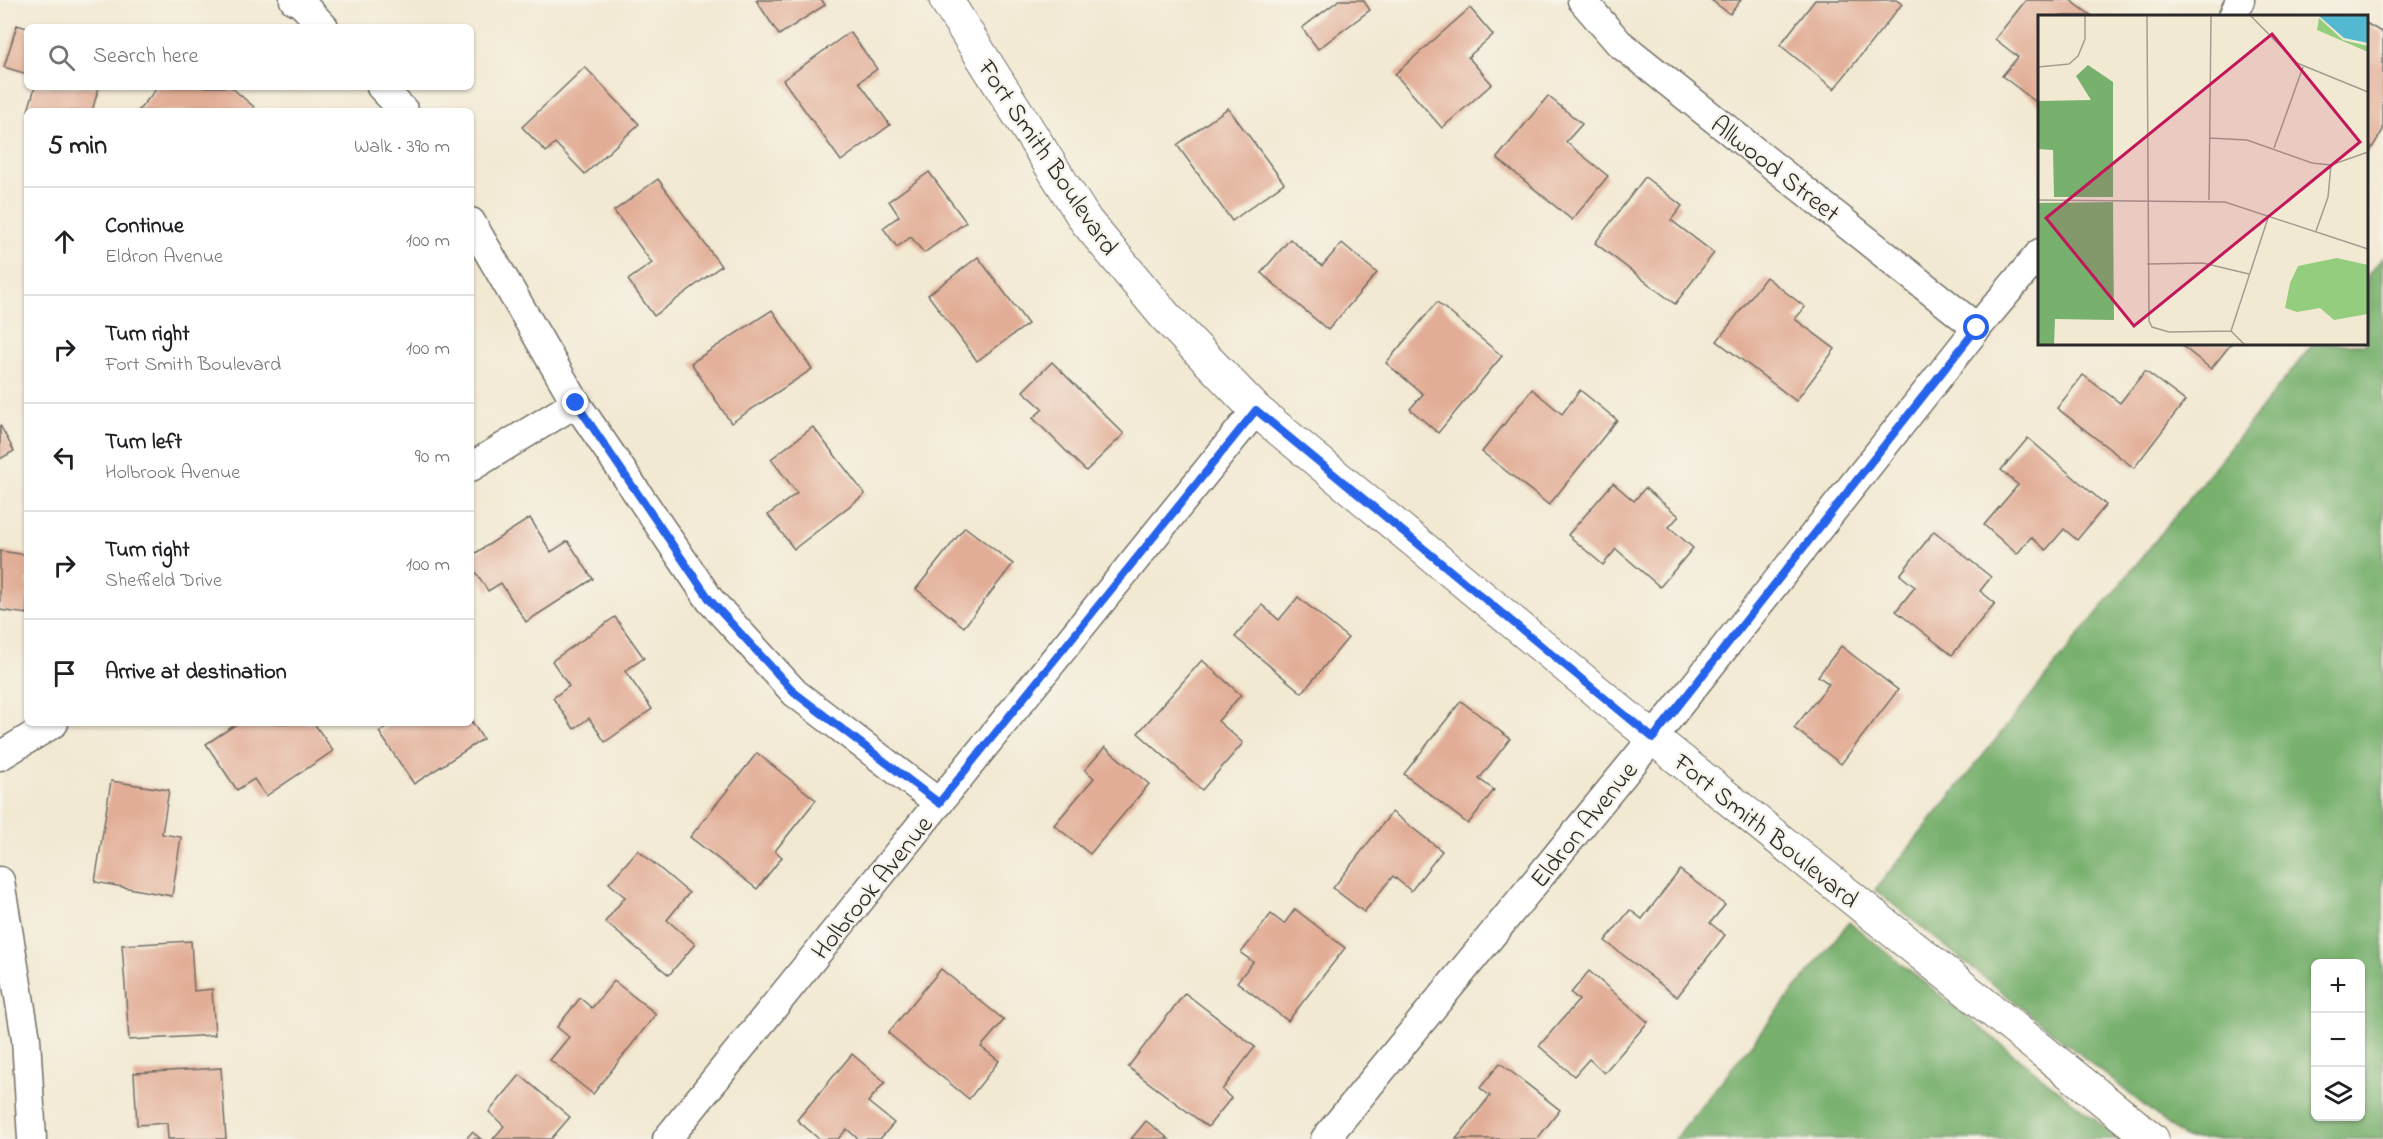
<!DOCTYPE html>
<meta charset="utf-8">
<style>
body{margin:0;font-family:"Indie Flower",sans-serif;background:#f2f2f2;color:#202124}
.controls{position:absolute;right:18px;bottom:18px;display:grid;overflow:hidden;border-radius:9px;box-shadow:0 2px 4px #0004}
.controls button{width:54px;height:54px;display:grid;place-items:center;padding:0;border:0;border-bottom:2px solid #e0e0e0;background:#fff;color:#202124;font:30px sans-serif}
.stop{position:absolute;width:18px;height:18px;margin:-14px;border:4px solid #2563eb;border-radius:50%;background:#fff}
.stop.end{background:#2563eb;border-color:#fff;box-shadow:0 2px 6px #0008}
.list{margin:0;padding:0;list-style:none}
h2{display:flex;justify-content:space-between;align-items:center;height:78px;margin:0;padding:0 24px;font-size:26px}
h2 small{font-size:20px;font-weight:400;color:#757577}
.list li{display:grid;grid-template-columns:39px 1fr auto;gap:18px;align-items:center;box-sizing:border-box;height:108px;padding:0 24px;border-top:2px solid #e0e0e0}
.list b{display:block;font-size:22px;white-space:nowrap}
.list p{margin:0;font-size:20px;white-space:nowrap;color:#757577}
.list em{font-size:20px;font-style:normal;color:#757577}
.icon{flex:none;width:33px;height:33px;fill:none;stroke:currentColor;stroke-width:2;stroke-linecap:round;stroke-linejoin:round}
.map{position:relative;flex:none;width:2383px;height:1139px;overflow:hidden}
.search{position:absolute;background:#fff;box-shadow:0 2px 4px #0004;left:24px;top:24px;width:450px;height:66px;display:flex;align-items:center;gap:15px;box-sizing:border-box;padding:0 21px;border-radius:9px;color:#757577;font-size:22px}
.panel{position:absolute;background:#fff;box-shadow:0 2px 4px #0004;left:24px;top:108px;width:450px;height:618px;border-radius:9px}
.map>svg:first-child{display:block}
.forest{fill:#78b06e;stroke:#526e4c;stroke-width:1.5;fill-rule:evenodd}
.building{fill:#e2ad96}
.lines{fill:none;stroke-linecap:round;stroke-linejoin:round}
.street-casing{stroke:#716e66;stroke-width:31}
.secondary-casing{stroke:#716e66;stroke-width:35}
.street{stroke:#fff;stroke-width:28}
.secondary{stroke:#fff;stroke-width:33}
.route{stroke:#2563eb;stroke-width:8}
.labels{text-anchor:middle;stroke-width:4.5;stroke-linejoin:round;paint-order:stroke}
.street-label{font-size:26px;fill:#2b2b2b;stroke:#f7f3e8}
.inset-road{fill:none;stroke:#a29d90;stroke-width:1.5}
.view{fill:#c2185b;fill-opacity:0.15;stroke:#c2185b;stroke-width:3}
.inset-edge{fill:none;stroke:#2b2b2b;stroke-width:3}
</style>
<div class="map">
<svg width="2383" height="1139" viewBox="0 0 2383 1139">
<rect width="100%" height="100%" fill="#f7f3e8"/>
<filter id="ink" filterUnits="userSpaceOnUse"><feTurbulence type="fractalNoise" baseFrequency=".0167" numOctaves="2"/><feDisplacementMap in="SourceGraphic" scale="12" xChannelSelector="R" yChannelSelector="G"/><feConvolveMatrix kernelMatrix="1 2 1 2 8 2 1 2 1" color-interpolation-filters="sRGB"/></filter>
<filter id="wash" filterUnits="userSpaceOnUse"><feTurbulence type="fractalNoise" baseFrequency=".008" numOctaves="4" result="noise"/><feDisplacementMap in="SourceGraphic" scale="24" xChannelSelector="R" yChannelSelector="G"/><feGaussianBlur stdDeviation="1.35" result="paint"/><feColorMatrix in="noise" values="0 0 0 0 0 0 0 0 0 0 0 0 0 0 0 0 0 1.4 0 .05"/><feComposite in="paint" operator="in"/></filter>
<g filter="url(#wash)">
<rect width="100%" height="100%" fill="#f2e9d3"/>
<g class="forest">
<path d="M2383,257V1139H2186L1875,890L2313,344H2366L2367,277ZM2316,964H2360V1116H2316Z"/>
<path d="M1849,922L2119,1139H1675Z"/>
</g>
<g id="blocks">
<g class="building">
<path d="M756,0H822L825,5L779,35Z"/>
<path d="M1339,0H1363L1370,10L1318,49L1302,28Z"/>
<path d="M1711,0H1741L1730,14Z"/>
<path d="M1815,0H1896L1902,4L1834,89L1780,45Z"/>
<path d="M2026,0H2070L2092,16H2040V105L2002,76L2018,57L1995,39Z"/>
<path d="M1470,8L1493,35L1468,57L1492,84L1442,128L1395,74Z"/>
<path d="M2366,23L2383,33V130L2369,153L2366,151Z"/>
<path d="M17,25L27,28V74L4,67Z"/>
<path d="M850,32L877,69L859,82L890,125L841,161L783,80Z"/>
<path d="M585,67L639,124L585,174L555,143L546,152L522,127Z"/>
<path d="M35,87H99L92,111H28Z"/>
<path d="M158,87H231L254,107L250,111H138Z"/>
<path d="M1548,96L1582,124L1566,142L1608,176L1572,220L1497,158Z"/>
<path d="M1228,108L1284,183L1232,221L1177,145Z"/>
<path d="M929,172L966,222L924,253L911,237L897,247L883,228L899,216L889,201Z"/>
<path d="M1645,177L1682,206L1671,220L1714,253L1675,304L1595,243Z"/>
<path d="M658,179L721,266L654,316L628,280L652,263L614,211Z"/>
<path d="M1290,239L1322,266L1342,243L1377,273L1328,330L1261,273Z"/>
<path d="M978,257L1028,324L977,361L928,295Z"/>
<path d="M1766,277L1805,307L1795,319L1835,349L1796,401L1717,341Z"/>
<path d="M1437,302L1502,356L1438,433L1410,409L1423,394L1386,363Z"/>
<path d="M772,310L812,369L731,423L691,363Z"/>
<path d="M2180,344H2231L2211,369Z"/>
<path d="M1052,362L1124,434L1086,471L1033,418L1043,409L1023,391Z"/>
<path d="M2145,371L2185,401L2134,468L2057,408L2083,375L2120,403Z"/>
<path d="M1532,389L1562,414L1580,390L1617,420L1549,505L1482,452Z"/>
<path d="M0,425L14,451L0,459Z"/>
<path d="M813,427L865,494L794,549L768,515L797,493L771,459Z"/>
<path d="M2028,438L2106,505L2077,540L2064,529L2046,550L2031,537L2017,554L1984,525L2018,485L2001,470Z"/>
<path d="M1613,483L1634,501L1645,488L1679,516L1669,527L1693,548L1660,587L1616,549L1603,565L1568,535Z"/>
<path d="M530,518L551,552L568,541L593,579L526,622L501,583L488,591L471,565V556Z"/>
<path d="M965,527L1013,564L964,627L916,589Z"/>
<path d="M1934,531L1991,577L1980,591L1995,603L1952,655L1896,611L1915,587L1900,575Z"/>
<path d="M0,551L27,555V614L0,610Z"/>
<path d="M1298,597L1348,638L1302,693L1235,637L1262,605L1279,620Z"/>
<path d="M615,617L644,658L625,671L652,709L605,742L589,718L574,729L553,698L569,686L552,661Z"/>
<path d="M1841,646L1898,690L1841,764L1794,728L1829,684L1818,676Z"/>
<path d="M1202,660L1241,695L1218,721L1243,743L1202,790L1138,733Z"/>
<path d="M1461,701L1510,739L1479,779L1494,790L1468,824L1404,774Z"/>
<path d="M471,720L483,739L414,784L379,732L393,723H471Z"/>
<path d="M238,723H314L333,751L266,796L254,779L237,790L206,744Z"/>
<path d="M1105,747L1149,784L1090,854L1054,825L1094,778L1085,770Z"/>
<path d="M757,753L816,800L775,851L782,857L757,889L690,837Z"/>
<path d="M111,781L169,790L162,834L181,837L172,896L95,882Z"/>
<path d="M1392,812L1442,851L1411,891L1393,876L1364,912L1333,888Z"/>
<path d="M638,850L689,893L667,920L695,944L669,975L605,922L625,897L609,883Z"/>
<path d="M1680,870L1725,905L1710,923L1725,935L1677,997L1605,941L1630,910L1642,919Z"/>
<path d="M1295,909L1345,948L1288,1021L1237,982L1253,962L1241,953L1271,914L1284,924Z"/>
<path d="M191,941L194,991L212,989L215,1035L129,1040L122,945Z"/>
<path d="M941,969L1004,1020L981,1047L999,1061L969,1099L888,1033Z"/>
<path d="M1589,971L1648,1022L1604,1073L1589,1059L1574,1076L1539,1046L1579,1000L1571,993Z"/>
<path d="M614,981L656,1014L593,1094L550,1060L569,1037L557,1027L580,998L592,1008Z"/>
<path d="M1185,993L1255,1047L1222,1090L1231,1098L1208,1127L1128,1067Z"/>
<path d="M852,1054L885,1082L868,1102L894,1123L880,1139H858L847,1129L838,1139H819L797,1120Z"/>
<path d="M1500,1063L1560,1110L1537,1139H1456L1490,1096L1480,1088Z"/>
<path d="M221,1068L226,1139H168L167,1123L137,1125L134,1073Z"/>
<path d="M520,1075L570,1117L551,1139H493L504,1126L489,1112Z"/>
<path d="M1146,1121L1169,1139H1131Z"/>
<path d="M472,1132L481,1139H466Z"/>
</g>
</g>
</g>
<g filter="url(#ink)">
<use href="#blocks" fill-opacity="0" stroke="#716e66" stroke-width="1.5"/>
<g class="lines">
<g class="street-casing">
<g id="street">
<path d="M294,0L301,3L324,27"/>
<path d="M1582,0L1619,43L1977,328"/>
<path d="M2233,16L2240,0"/>
<path d="M381,87L404,111"/>
<path d="M471,222L576,403L710,600L795,693L939,803"/>
<path d="M471,467L576,403"/>
<path d="M0,756L54,723"/>
<path d="M0,881L26,1039L32,1139"/>
<path d="M667,1139L1256,410"/>
<path d="M1325,1139L1653,738L1977,328L2040,253"/>
</g>
</g>
<g class="secondary-casing">
<path id="secondary" d="M946,0L1086,221L1165,316L1256,410L1653,738L2152,1139"/>
</g>
<use href="#street" class="street"/>
<use href="#secondary" class="secondary"/>
</g>
</g>
<g class="lines" filter="url(#ink)">
<path class="route" d="M576,403L710,600L795,693L939,803L1256,410L1653,738L1977,328"/>
</g>
<g class="labels">
<g class="street-label">
<text transform="translate(1049 157) rotate(56)" y="9">Fort Smith Boulevard</text>
<text transform="translate(1776 168) rotate(38)" y="9">Allwood Street</text>
<text transform="translate(1583 824) rotate(-51)" y="9">Eldron Avenue</text>
<text transform="translate(1767 830) rotate(39)" y="9">Fort Smith Boulevard</text>
<text transform="translate(871 887) rotate(-51)" y="9">Holbrook Avenue</text>
</g>
</g>
<g transform="translate(2038 15)">
<rect width="330" height="330" fill="#f2e9d3"/>
<path d="M281,3L305,25L330,31V37L279,15ZM299,243L330,250V299L296,305L282,293L259,297L247,293L252,268L260,251Z" fill="#95cd7f"/>
<path d="M50,50L75,67V182H16L15,135L0,134V86L53,85L38,61ZM75,187L76,305L17,304L16,329H0V188Z" fill="#78b06e"/>
<path d="M281,1H330V28L306,23Z" fill="#52b9d0"/>
<path class="inset-road" d="M109,1L111,306L114,312L131,317L193,316L206,329M213,1L259,48L330,77M0,52L31,49L40,41L47,24V1M171,123L209,125L274,148L293,150L330,137M236,133L265,52M0,185L187,187L330,234M171,185L173,1M278,216L290,182L293,150M109,249L165,248L211,259M193,316L231,200"/>
<path class="view" d="M234,19L322,127L96,311L8,203Z"/>
<rect width="330" height="330" class="inset-edge"/>
</g>
</svg>
<div class="controls">
<button>+</button>
<button>−</button>
<button><svg class="icon" aria-label="layers" viewBox="0 0 24 24"><path d="M12 4l9 5-9 5-9-5zM3 14l9 5 9-5"/></svg></button>
</div>
<div class="stop" style="left:1977px;top:328px"></div>
<div class="stop end" style="left:576px;top:403px"></div>
<div class="search"><svg class="icon" aria-label="search" viewBox="0 0 24 24"><circle cx="10" cy="10" r="6"/><path d="M15 15l6 6"/></svg>Search here</div>
<section class="panel">
<h2>5 min<small>Walk · 390 m</small></h2>
<ul class="list">
<li><svg class="icon" aria-label="ahead" viewBox="0 0 24 24"><path d="M12 20V5M6 11l6-6 6 6"/></svg><div><b>Continue</b><p>Eldron Avenue</p></div><em>100 m</em></li>
<li><svg class="icon" aria-label="right" viewBox="0 0 24 24"><path d="M7 20v-9h11M14 6l5 5-5 5"/></svg><div><b>Turn right</b><p>Fort Smith Boulevard</p></div><em>100 m</em></li>
<li><svg class="icon" aria-label="left" viewBox="0 0 24 24"><path d="M17 20v-9H6M10 6l-5 5 5 5"/></svg><div><b>Turn left</b><p>Holbrook Avenue</p></div><em>90 m</em></li>
<li><svg class="icon" aria-label="right" viewBox="0 0 24 24"><path d="M7 20v-9h11M14 6l5 5-5 5"/></svg><div><b>Turn right</b><p>Sheffield Drive</p></div><em>100 m</em></li>
<li><svg class="icon" aria-label="arrive" viewBox="0 0 24 24"><path d="M6 21V4h12l-3 4 3 4H6"/></svg><div><b>Arrive at destination</b></div></li>
</ul>
</section>
</div>
